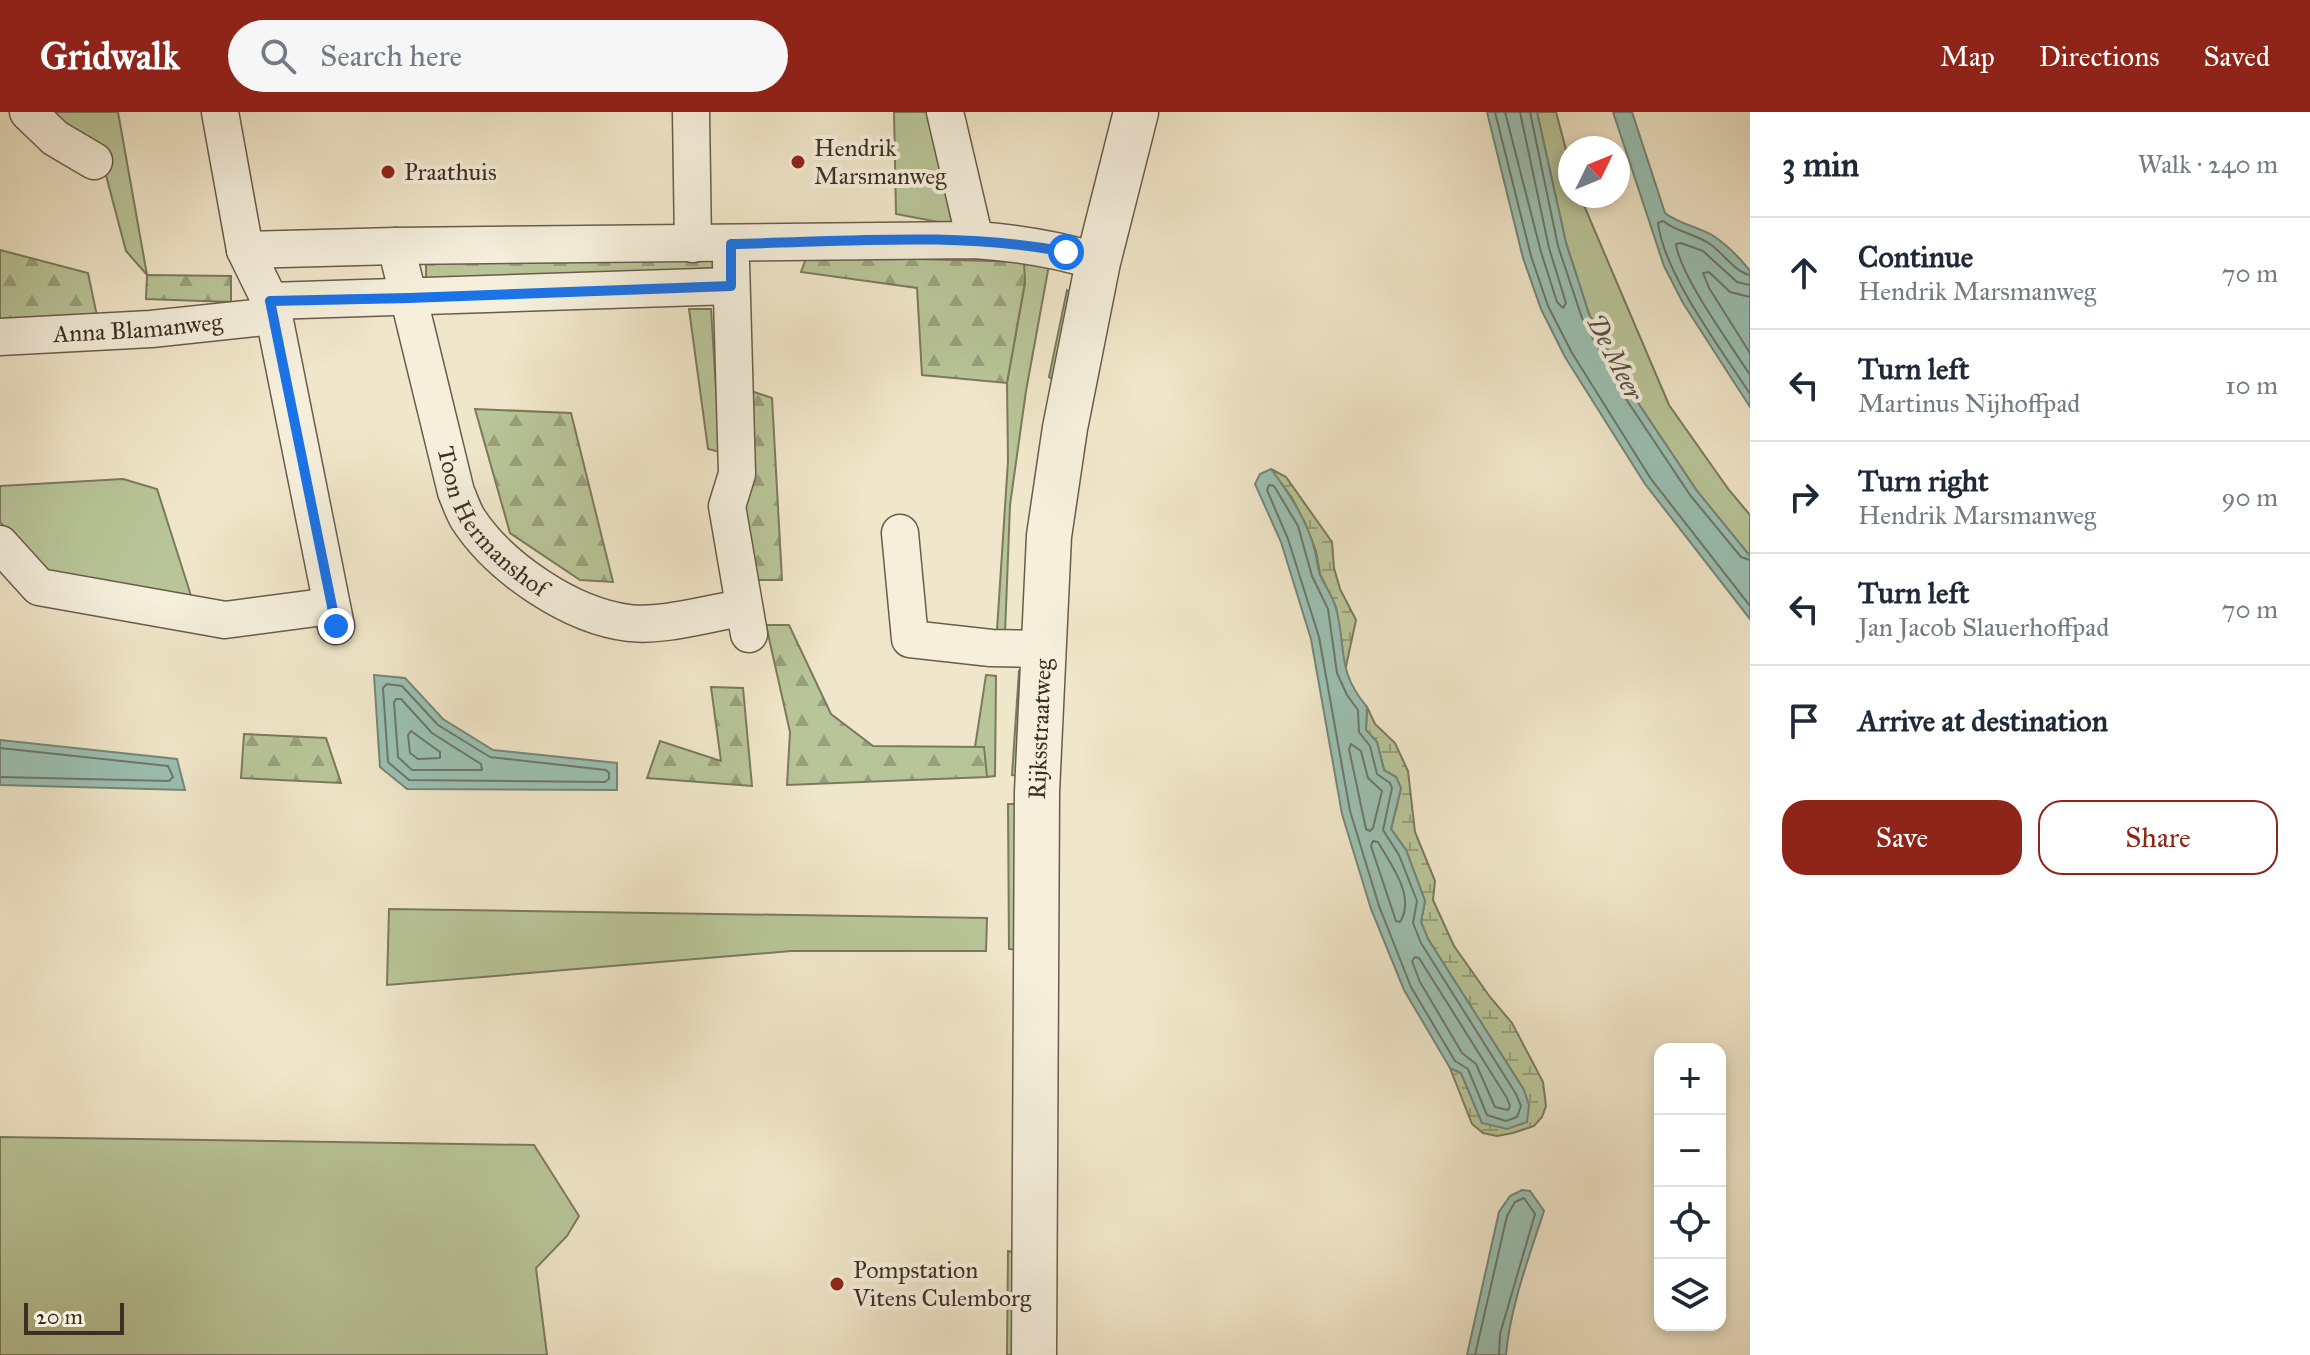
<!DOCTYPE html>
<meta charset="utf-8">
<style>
body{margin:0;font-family:"IM FELL Great Primer",serif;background:#f6f6f7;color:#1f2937}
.controls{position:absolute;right:24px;bottom:24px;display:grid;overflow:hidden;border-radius:16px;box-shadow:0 4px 12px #0003}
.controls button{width:72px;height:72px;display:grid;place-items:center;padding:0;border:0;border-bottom:2px solid #e0e1e3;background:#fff;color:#1f2937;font:40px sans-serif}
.compass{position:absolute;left:1558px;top:24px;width:72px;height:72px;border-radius:50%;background:#fff;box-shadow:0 4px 12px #0003;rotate:47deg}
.scale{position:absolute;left:24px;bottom:20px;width:100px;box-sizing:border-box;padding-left:8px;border:4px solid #3e2e23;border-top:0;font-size:22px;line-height:28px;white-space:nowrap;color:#3e2e23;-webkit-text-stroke:6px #f5efdc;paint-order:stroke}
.stop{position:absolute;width:24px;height:24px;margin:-18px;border:6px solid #1a73e8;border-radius:50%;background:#fff}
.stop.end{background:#1a73e8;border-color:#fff;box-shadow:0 2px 8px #0008}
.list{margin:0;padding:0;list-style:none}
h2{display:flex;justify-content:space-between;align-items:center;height:104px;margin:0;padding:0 32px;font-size:34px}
h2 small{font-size:26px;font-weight:400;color:#747a83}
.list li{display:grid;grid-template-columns:52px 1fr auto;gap:24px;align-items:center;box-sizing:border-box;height:112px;padding:0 32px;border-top:2px solid #e0e1e3}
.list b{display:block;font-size:30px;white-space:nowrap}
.list p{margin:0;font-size:26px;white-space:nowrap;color:#747a83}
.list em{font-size:26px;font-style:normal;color:#747a83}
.actions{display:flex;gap:16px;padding:24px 32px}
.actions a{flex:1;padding:18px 0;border:2px solid #8f2418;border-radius:24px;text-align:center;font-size:28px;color:#8f2418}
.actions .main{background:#8f2418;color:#fff}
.icon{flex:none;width:44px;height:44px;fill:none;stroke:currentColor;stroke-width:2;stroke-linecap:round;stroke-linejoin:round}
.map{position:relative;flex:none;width:1750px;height:1243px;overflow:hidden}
header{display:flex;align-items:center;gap:48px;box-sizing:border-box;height:112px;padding:0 40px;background:#8f2418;color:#fff}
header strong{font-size:38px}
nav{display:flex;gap:44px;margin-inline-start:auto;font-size:28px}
.search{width:560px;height:72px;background:#f6f6f7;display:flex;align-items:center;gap:20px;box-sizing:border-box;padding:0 28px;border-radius:44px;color:#747a83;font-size:30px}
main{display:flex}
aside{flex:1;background:#fff}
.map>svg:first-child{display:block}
.green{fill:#b8c598;stroke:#7b7a5e;stroke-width:2}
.forest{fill:url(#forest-firs);stroke:#7b7a5e;stroke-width:2}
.wetland{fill:url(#wetland-marsh);stroke:#7b7a5e;stroke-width:2}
.water{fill:#9bc0b2;stroke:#768679;stroke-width:2}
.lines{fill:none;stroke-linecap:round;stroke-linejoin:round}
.shore{stroke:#6c776a;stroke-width:2}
.minor-casing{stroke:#6a5c4c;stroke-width:39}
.tertiary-casing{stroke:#6a5c4c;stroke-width:47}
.minor{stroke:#f5efdc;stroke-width:36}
.tertiary{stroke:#f5efdc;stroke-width:44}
.route{stroke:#1a73e8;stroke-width:10}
.poi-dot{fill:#8f2418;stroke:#f5efdc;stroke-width:3}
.labels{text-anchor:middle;stroke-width:8;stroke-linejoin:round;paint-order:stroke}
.poi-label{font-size:24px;fill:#3e2e23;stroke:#f5efdc;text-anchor:start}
.street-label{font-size:24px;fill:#3e2e23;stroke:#f5efdc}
.water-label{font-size:26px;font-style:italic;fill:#555247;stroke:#f5efdc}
</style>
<header>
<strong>Gridwalk</strong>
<div class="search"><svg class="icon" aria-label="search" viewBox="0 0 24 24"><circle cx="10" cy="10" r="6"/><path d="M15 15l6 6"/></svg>Search here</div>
<nav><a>Map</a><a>Directions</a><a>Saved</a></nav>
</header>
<main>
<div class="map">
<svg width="1750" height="1243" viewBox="0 0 1750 1243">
<defs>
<pattern id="forest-firs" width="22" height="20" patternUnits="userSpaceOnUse" patternTransform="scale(2)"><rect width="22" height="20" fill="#b8c598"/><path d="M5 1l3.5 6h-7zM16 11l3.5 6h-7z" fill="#97a07c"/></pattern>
<pattern id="wetland-marsh" width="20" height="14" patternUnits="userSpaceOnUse" patternTransform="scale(2)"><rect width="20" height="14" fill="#b8c598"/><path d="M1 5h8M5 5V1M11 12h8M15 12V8" fill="none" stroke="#97a07c"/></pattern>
</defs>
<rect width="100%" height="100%" fill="#f0e6c9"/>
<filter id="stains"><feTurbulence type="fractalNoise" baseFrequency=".0025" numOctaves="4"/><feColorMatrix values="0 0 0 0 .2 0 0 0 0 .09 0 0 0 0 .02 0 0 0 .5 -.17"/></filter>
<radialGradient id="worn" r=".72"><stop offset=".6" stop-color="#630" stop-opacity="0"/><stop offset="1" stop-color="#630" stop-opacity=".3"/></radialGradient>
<g class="green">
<path d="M39,0H118L147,163L126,139L103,52Z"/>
<path d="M894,0H931L954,113L896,102Z"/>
<path d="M1537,0H1556L1570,53V84H1580L1669,293L1729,378L1750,403V444L1697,379L1628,276L1589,202L1566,131Z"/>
<path d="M1023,150L1049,153L1026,279L1010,393L1005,522L997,518L1008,349L1007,270L1025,171Z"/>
<path d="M1067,178L1075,183L1058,271L1049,265Z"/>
<path d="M689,197H711L720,340L708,337Z"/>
<path d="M123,367L157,377L195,496L44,460L0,410V374Z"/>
<path d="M1030,558L1023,664L1012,663L1019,559Z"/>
<path d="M986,563L996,564L995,664L986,665L975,635Z"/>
<path d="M1008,692H1022L1021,838L1009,837Z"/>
<path d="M389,797L987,806L986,839H791L387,873Z"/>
<path d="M0,1025L534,1033L579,1104L567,1124L536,1156L547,1243H0Z"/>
<path d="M1008,1139L1024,1143V1243H1007Z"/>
</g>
<g class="forest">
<path d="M0,138L88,161L97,204L0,207Z"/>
<path d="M807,144L1024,150L1025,170L1007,271L922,263L917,176L801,160Z"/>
<path d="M715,145L716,156L426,170V148Z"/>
<path d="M147,163L231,164V190L146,187Z"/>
<path d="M751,279L772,286L782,468H750L741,388Z"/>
<path d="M475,297L571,301L613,470L580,468L510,421Z"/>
<path d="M766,513H789L831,602L873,634L984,635L987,665L787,673L790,620Z"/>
<path d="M711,575L743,576L752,674L647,666L660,629L721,649Z"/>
<path d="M244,622L326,626L341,671L241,666Z"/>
</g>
<g class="wetland">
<path d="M1271,357L1286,365L1332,430L1334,456L1340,477L1356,508L1345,559L1336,495L1320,462L1316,439L1305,411L1292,386Z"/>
<path d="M1367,595L1375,612L1395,631L1408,659L1415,720L1435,769L1433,788L1454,834L1490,885L1512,911L1543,970L1546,994L1542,1005L1534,1014L1513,1021L1497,1024L1483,1021L1472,1012L1450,956L1461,961L1482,1011L1524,978L1428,827L1421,810L1425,789L1406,738L1391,717L1401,676L1396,665L1384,658L1377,630L1366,618Z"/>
</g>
<g class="water">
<path d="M1487,0H1537L1566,131L1589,202L1628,276L1697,379L1750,444V507L1645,372L1565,245L1541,197L1523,146Z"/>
<path d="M1613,0H1632L1665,101C1679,112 1696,114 1712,123C1726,132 1740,146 1750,159V295L1683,191L1664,154Z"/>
<path d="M1271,357C1290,383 1307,408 1315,439C1317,447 1317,455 1320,463C1325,474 1333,485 1336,496C1347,538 1336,558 1367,595L1366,618L1377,630L1384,658L1396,665L1401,676L1391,717L1406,738L1425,789L1421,810L1428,827L1524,978L1529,993L1527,1010L1507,1017L1482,1011L1461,961L1450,956L1404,878L1371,797L1342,702L1311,527L1281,430L1255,372L1260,362Z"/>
<path d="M374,563L405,566L443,607L493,638L617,651V678L407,677L380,655Z"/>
<path d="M0,628L177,647L185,678L0,673Z"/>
<path d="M1522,1078L1530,1079L1544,1099C1529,1145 1510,1195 1506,1243H1467L1499,1100L1510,1084Z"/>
</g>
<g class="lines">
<g class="shore">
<path d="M1495,0L1531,144L1548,194L1572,241L1651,367L1750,494"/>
<path d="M1505,0L1541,140L1557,190L1563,196L1566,191L1549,136L1520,0"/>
<path d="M1530,0L1558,134L1582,206L1622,281L1690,383L1741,445L1750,448"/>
<path d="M1750,163C1736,161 1722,140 1710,132C1695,122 1677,120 1663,109L1658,111C1664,162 1722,238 1750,282"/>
<path d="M1750,173L1737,170L1703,139L1681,131L1676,132C1680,164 1731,233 1750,263"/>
<path d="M1750,185L1730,180L1709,160L1703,161L1709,176L1750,241"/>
<path d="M1269,373L1274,374L1298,414L1312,464L1328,497L1337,561L1347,583L1358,598L1359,620L1370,634L1377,662L1390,671L1392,676L1383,718L1399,743L1417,789L1413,811L1421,831L1516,982L1521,994L1517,1005L1506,1009L1487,1003L1468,957L1455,949L1411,875L1379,794L1350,699L1319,525L1288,427L1267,378Z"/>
<path d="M387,572L402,574L438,613L490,645L606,658L609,661V667L605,670L409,668L388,650L383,576Z"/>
<path d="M396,587H401L432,621L481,652L482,658H412L398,645L394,590Z"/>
<path d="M411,619L440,640V646L418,647L410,641L408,623Z"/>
<path d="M1351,632L1361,639L1368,666L1382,679L1373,716L1370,719L1366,717L1349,637Z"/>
<path d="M0,636L168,654L173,665L169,669L0,665"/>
<path d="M1373,729L1378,730C1391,753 1416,784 1400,810L1396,809L1371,734Z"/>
<path d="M1415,845L1419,846L1507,986L1510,994L1508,998L1495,995L1476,952L1462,941L1420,870L1412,849Z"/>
<path d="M1475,1243L1507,1104L1515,1090L1524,1086L1535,1102L1500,1222L1499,1243"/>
</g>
<g class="minor-casing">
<g id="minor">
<path d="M28,0L55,26L94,49"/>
<path d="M220,0L245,138L270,189L274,204L336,514"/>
<path d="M691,0L693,132"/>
<path d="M945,0L975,128"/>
<path id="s1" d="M396,134L456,380C460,389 463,399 468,407C500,456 571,504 629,511C664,515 708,501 743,496"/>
<path d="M245,138L396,134L975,128C1018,131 1057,137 1098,150"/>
<path d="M731,151L737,362L727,394L749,522"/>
<path d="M270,189L731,174"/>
<path id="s2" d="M0,225L151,217L274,204"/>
<path d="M900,421L910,527L991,536L1043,537"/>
<path d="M0,432L39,475L225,508L331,494"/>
</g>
</g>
<g class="tertiary-casing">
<g id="tertiary">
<path id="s3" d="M1034,1243L1037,680L1049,424L1065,316L1098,150L1136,0"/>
</g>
</g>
<use href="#minor" class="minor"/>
<use href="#tertiary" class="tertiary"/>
</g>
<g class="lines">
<path class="route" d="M336,514L270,189L409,186L731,174V132C843,130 956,119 1066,140"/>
</g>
<g class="poi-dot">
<circle cx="798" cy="50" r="8"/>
<circle cx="388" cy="60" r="8"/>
<circle cx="837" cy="1172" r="8"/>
</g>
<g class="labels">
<g class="poi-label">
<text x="814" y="44">Hendrik<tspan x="814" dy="28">Marsmanweg</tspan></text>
<text x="404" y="68">Praathuis</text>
<text x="853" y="1166">Pompstation<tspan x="853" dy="28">Vitens Culemborg</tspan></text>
</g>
<g class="street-label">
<text dy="8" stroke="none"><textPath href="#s2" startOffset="138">Anna Blamanweg</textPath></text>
<text dy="8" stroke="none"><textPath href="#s1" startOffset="298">Toon Hermanshof</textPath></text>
<text dy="8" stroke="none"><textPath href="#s3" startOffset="626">Rijksstraatweg</textPath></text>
</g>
<g class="water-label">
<text transform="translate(1615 245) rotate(63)" y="9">De Meer</text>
</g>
</g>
<rect width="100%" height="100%" filter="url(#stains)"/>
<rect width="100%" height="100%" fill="url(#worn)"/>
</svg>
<div class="controls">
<button>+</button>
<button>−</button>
<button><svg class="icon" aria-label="locate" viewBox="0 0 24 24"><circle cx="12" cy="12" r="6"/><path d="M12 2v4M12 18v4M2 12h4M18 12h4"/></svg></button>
<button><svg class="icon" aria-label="layers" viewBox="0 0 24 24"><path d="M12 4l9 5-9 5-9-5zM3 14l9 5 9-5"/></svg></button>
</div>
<svg class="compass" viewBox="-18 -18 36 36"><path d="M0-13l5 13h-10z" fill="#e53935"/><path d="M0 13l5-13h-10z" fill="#747a83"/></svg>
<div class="scale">20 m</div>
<div class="stop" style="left:1066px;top:140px"></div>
<div class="stop end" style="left:336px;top:514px"></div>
</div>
<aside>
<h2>3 min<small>Walk · 240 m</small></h2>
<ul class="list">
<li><svg class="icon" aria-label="ahead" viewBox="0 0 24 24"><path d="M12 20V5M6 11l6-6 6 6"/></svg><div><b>Continue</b><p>Hendrik Marsmanweg</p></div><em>70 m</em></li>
<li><svg class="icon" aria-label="left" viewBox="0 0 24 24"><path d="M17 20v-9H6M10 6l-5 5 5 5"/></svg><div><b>Turn left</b><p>Martinus Nijhoffpad</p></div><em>10 m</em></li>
<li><svg class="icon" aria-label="right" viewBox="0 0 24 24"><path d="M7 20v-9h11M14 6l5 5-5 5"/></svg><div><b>Turn right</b><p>Hendrik Marsmanweg</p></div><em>90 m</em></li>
<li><svg class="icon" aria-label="left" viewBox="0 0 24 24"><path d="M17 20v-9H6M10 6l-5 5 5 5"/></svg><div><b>Turn left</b><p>Jan Jacob Slauerhoffpad</p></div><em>70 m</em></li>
<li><svg class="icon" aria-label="arrive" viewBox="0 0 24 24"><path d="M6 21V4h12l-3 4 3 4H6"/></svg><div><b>Arrive at destination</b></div></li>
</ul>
<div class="actions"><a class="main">Save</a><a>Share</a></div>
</aside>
</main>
